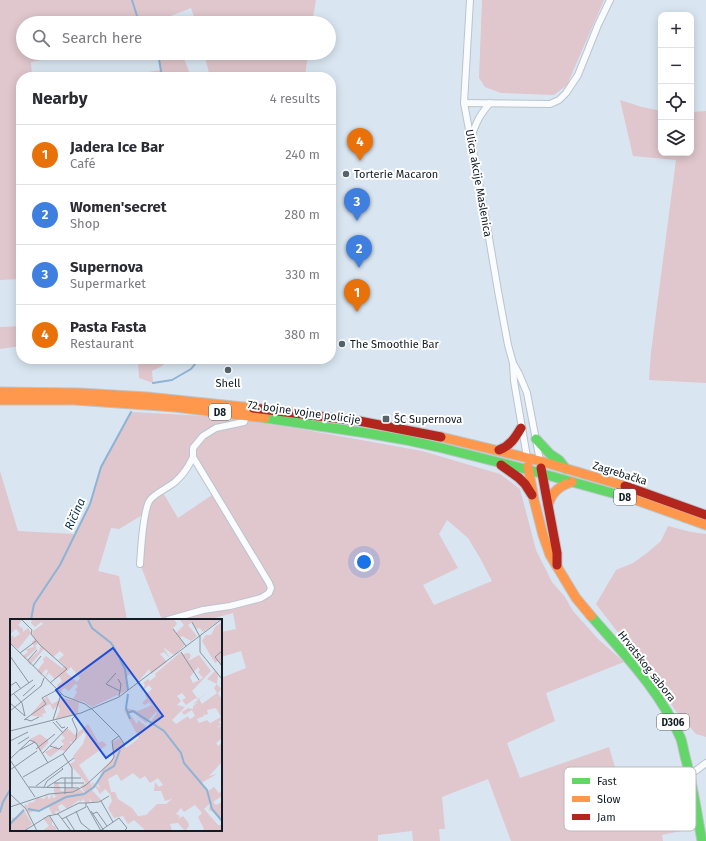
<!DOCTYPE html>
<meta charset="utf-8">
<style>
body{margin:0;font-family:"Fira Sans",sans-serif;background:#f2f2f3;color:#2b2b33}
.controls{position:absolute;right:12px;top:12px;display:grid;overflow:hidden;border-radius:8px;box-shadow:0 2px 10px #0003}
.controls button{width:36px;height:36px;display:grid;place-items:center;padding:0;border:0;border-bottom:1px solid #e1e1e2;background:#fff;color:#2b2b33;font:20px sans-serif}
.you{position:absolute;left:364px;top:562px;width:14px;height:14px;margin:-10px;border:3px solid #fff;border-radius:50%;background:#1a73e8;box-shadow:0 0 0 6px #1a73e833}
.badge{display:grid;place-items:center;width:26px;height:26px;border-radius:50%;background:#57636c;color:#fff;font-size:13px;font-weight:700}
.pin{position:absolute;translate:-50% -33px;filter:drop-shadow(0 1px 2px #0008)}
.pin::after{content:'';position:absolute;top:21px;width:14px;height:12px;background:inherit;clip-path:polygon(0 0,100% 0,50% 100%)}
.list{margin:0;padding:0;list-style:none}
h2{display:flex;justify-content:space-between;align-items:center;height:52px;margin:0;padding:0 16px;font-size:17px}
h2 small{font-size:13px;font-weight:400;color:#7c7c81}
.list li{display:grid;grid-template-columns:26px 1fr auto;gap:12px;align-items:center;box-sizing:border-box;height:60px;padding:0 16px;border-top:1px solid #e1e1e2}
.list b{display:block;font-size:15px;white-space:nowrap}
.list p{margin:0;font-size:13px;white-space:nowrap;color:#7c7c81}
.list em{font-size:13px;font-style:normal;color:#7c7c81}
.icon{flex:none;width:22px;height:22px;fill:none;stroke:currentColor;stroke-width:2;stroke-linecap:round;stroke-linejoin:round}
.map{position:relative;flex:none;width:706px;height:841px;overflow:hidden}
.search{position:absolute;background:#fff;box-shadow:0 2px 10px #0003;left:16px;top:16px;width:320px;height:44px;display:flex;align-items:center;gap:10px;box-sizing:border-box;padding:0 14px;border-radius:22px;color:#7c7c81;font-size:15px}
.panel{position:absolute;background:#fff;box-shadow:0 2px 10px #0003;left:16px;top:72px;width:320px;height:292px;border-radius:16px}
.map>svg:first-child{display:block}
.green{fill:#e0c6cd;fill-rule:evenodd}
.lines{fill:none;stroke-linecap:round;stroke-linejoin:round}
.stream{stroke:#8db4d4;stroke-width:2}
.street-casing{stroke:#b9c4ce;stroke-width:8}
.fast-casing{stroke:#bdc4ca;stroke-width:11}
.slow-casing{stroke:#bdc4ca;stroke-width:11}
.jam-casing{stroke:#bdc4ca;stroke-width:11}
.street{stroke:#f9fbfd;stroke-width:6}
.fast{stroke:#63d668;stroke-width:9}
.slow{stroke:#ff974d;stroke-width:9}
.jam{stroke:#b3261e;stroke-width:9}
.poi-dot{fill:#57636c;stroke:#fff;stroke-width:1.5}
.labels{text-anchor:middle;stroke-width:4;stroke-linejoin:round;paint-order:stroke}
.shield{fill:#fff;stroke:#586066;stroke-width:1}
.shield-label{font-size:10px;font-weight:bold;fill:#111c24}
.poi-label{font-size:11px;fill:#111c24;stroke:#fff;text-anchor:start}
.street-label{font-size:11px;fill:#111c24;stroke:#fff}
.water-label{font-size:12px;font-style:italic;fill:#08314d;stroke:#fff}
.inset-river{fill:none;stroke:#8db4d4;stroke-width:2}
.inset-road{fill:none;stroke:#89959f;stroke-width:1}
.view{fill:#1d4ed8;fill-opacity:0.15;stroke:#1d4ed8;stroke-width:2}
.inset-edge{fill:none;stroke:#111c24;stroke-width:2}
.key{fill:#fff;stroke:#b8bbbd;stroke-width:1}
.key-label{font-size:11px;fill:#111c24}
</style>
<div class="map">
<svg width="706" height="841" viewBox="0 0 706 841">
<rect width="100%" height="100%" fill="#d9e6f1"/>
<g class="green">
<path d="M0,0H316L312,23H196L191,8L153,23H23V53H83L31,62L32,77H21V183L20,186L21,187V279L0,280Z"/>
<path d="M482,0H604L567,85L554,95L501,93L485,87L479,78Z"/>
<path d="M165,53H182L191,77H118L161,70L158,55Z"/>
<path d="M204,53H308L305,77H210Z"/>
<path d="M620,100L642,107L661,111V153H691V112L706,111V383L649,380L651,352L676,160L633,156Z"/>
<path d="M21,326V346L0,349V327Z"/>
<path d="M138,359H170L162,366L152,371L153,383L139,378Z"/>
<path d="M131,412L225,417L306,430L422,451L500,474L520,489L536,550L552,582L565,597L573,611L599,640L624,662L546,693L555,721L507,743L520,778L609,747L627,807L693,791L700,827L662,835L663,841H511L488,779L442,797L445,829H439L440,841H413L412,831L378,835V841H0V471L18,531L74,534L90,504L101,467ZM194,457L215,493L178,518L162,491L176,481ZM144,514L140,564L162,620H207L233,613L236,629L221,632V657L241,651L246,668L221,678V830H11V620H127L119,576L98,571L111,528L119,529ZM447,520L468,538L480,558L492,581L434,605L423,585L458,568L439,534Z"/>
<path d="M668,526L691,532L706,534V737L696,734L675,710L657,683L596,604L616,570L633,563L647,553L661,541Z"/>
</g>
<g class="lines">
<g class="stream">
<path d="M132,0L137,16L144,23"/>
<path d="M158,53L162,77"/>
<path d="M153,383L172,380L191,369L199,359"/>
<path d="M31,620L34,604L60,565L90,504L101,467L131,412"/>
<path d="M0,812L3,802L11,788"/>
</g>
<g class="street-casing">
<g id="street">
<path d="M470,0L464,103L487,226L498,291L508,345L513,363L514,381L527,457"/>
<path d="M464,103L550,104L559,100L566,93L578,75L598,25L610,0"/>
<path d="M471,137C477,121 479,116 490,103"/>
<path d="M514,365L519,374L527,393L540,461"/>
<path d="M140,564C141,550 143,509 150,500C155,493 168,488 175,482C183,475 189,466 193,457"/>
<path d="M168,620L203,610L230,606L261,598L269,593L271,588L269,583L193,457V448L203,436L216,428L244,422L247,415"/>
<path d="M690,775L706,763"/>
</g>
</g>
<g class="fast-casing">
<g id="fast">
<path d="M265,418L366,433L406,440L438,447L529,470L623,496"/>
<path d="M536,439L550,454L559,460L566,469"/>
<path d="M591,616C624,654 661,692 681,739C683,746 684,753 686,760C693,786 697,814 702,841"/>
</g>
</g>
<g class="slow-casing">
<g id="slow">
<path d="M0,392L80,393L147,397L253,408"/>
<path d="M0,400H74L175,407L265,418"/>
<path d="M441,437L540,461L625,486"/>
<path d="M528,466L534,500L543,535L550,555L576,598L591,616"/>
<path d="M623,496L639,501L706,525"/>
<path d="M548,505C552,492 559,486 572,482"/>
</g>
</g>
<g class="jam-casing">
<g id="jam">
<path d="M253,408L359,421L441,437"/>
<path d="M499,450C510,446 515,438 521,428"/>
<path d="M501,465L519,478L525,484L532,495"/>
<path d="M541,468L557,553V565"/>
<path d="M625,486L706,515"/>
</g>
</g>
<use href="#street" class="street"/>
<use href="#fast" class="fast"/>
<use href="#slow" class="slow"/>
<use href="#jam" class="jam"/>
</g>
<g class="poi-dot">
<circle cx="346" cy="174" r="4"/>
<circle cx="342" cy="344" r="4"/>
<circle cx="228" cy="370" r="4"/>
<rect x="382" y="415" width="8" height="8" rx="2"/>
</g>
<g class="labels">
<g class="shield">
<rect x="209" y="404" width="22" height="16" rx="3"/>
<rect x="614" y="489" width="22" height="16" rx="3"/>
<rect x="657" y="714" width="32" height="16" rx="3"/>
</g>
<g class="shield-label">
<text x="220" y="416">D8</text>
<text x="625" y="501">D8</text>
<text x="673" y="726">D306</text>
</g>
<g class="poi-label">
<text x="354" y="178">Torterie Macaron</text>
<text x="350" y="348">The Smoothie Bar</text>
<text x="228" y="387" text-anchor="middle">Shell</text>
<text x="394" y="423">ŠC Supernova</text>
</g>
<g class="street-label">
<text transform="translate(479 183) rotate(80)" y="4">Ulica akcije Maslenica</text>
<text transform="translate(304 412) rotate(8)" y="4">72. bojne vojne policije</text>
<text transform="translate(620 473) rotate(17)" y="4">Zagrebačka</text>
<text transform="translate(647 666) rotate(52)" y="4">Hrvatskog sabora</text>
</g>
<g class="water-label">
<text transform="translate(75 514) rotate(-66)" y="4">Ričina</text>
</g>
</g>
<g transform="translate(10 619)">
<rect width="212" height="212" fill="#d9e6f1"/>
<path d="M0,0H13L8,6L13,10V13L18,9L21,14L8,30L1,25L0,19L3,16L4,19L10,15L6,10L0,15ZM22,0H164L167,5L163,9L166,14L174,6L169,0H211L193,13L190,9L186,10L182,3L178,6L187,17L181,22L172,17L170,19L175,26L164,36L153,28L160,39L154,33L150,35L157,43L141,55L139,50L128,63L120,55L116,58L118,71L82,88L74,83L63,80L67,73L65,71L68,67L65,65L59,72L54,69L50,74L47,66L52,62L49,57L45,60L39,54L34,60L38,52L36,50L31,56L27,52L34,43L33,40L36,37L52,49L55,47L48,41L54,36L50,32L43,38L34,30L20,46L17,42L29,32L31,27L28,24L25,27L27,29L15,40L13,37L18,33L16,30L24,28L22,23L25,20L22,16L23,12L33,5L31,3L25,8L21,4ZM61,48L70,59L67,63L56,53ZM212,3V47L208,42L205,44L192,22L196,16H201L205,8ZM171,33L173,35L179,34L181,37L178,42L189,36L201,52L182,72L188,80L198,73L189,80L192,85L207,74L204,69L207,65L197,60L205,52L208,56L207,65L211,70L208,74L212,81V101L209,103L211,106L206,109L212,107V119L206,124L208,127L212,124V143L199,157L207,155L191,164L197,173L204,168L209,174L212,172V177L203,183L206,186L212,183V198L209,199L201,191L199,192L200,184L194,190L208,206H212L211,212H192L194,210L188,198L192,194L185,186L174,193L171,189L166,195L170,197L168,200L173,197L178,203L179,207L175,212L168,204L160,205L162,212H136L124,201L118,205L113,197L104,199L98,189L102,182L100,175L95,170L90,175L85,167L82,171L92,182L82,183L79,179L80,183L76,184L73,180L70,183L69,181L57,190L52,185L48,187L50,193L45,192L46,195H42L38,187L19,194L14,187L16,185L18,188V184L24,183L27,178L34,180L37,176L39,181L42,175L43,179L46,178L44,175V164H48L51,172H55V169L70,170L75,175L71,167L76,164L60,145L65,142L63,137L73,125L76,116L74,113L63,124L60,122L61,126L56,132L49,131L40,138L35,133L46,127L49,130L54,125L51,122L55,119L51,115L57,109L65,116L78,105L89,124L92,122L97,126L69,146L83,168L82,163L91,170L87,164L93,150L104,138L102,123L110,119L116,129L129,119L114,91L116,89L128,92L142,86L139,83L135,86L132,84L137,79L135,76L142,70L139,66L131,73L135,66L133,64L138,60L140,62L146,57L145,55ZM188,48L190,51L188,53L193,59L183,64L180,58ZM172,74L176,79L172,81L176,86L186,79L188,81L183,85L189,83L184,86L186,89L183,86V90L178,89L172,93L174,96L182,91L185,97L180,100L182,104L178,97L166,105L162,101L175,88L167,86L171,82L167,77ZM206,89L211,98L200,104L197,101L189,104L187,100L194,97L193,95L195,96L198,95L197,91ZM146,93L147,94L137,108L128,101L127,105L119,94H124L136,104ZM123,154L130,160L135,157L140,164L148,159L153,166L149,168L145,163L144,172H151L155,182L162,180L156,185H147L136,196L128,197L122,189L108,180L105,173H101L98,160L107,155L111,162ZM37,77L42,85L53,79L69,83L68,94L45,101L50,91L48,86L43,91L40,85L34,88L36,94L32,95L33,98L23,97L21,95ZM30,115L38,121V124L30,133L27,126L20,120ZM10,184L22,205L14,212H0L2,199L7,198L13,190ZM38,197L42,201V206L47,209L44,212H32L39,207L33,199Z" fill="#e0c6cd" fill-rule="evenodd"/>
<path class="inset-river" d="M78,1L82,9L101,24L105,30L115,50L118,71M118,75L116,89L120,100M117,94L123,92L154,112L171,134L174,144L197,171L202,190L212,202M18,190L29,192L56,178L74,175L84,168L94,153L104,147L110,131M0,205L14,191"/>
<path class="inset-road" d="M11,0L22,11L21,15L30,26L57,50L40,64M182,3L190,18M163,10L176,27M190,17V33L212,60M0,24L54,77L75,85L83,91M212,32L205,38L212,47M171,33L189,61M10,34L26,22M0,37L19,64M18,41L27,31M23,47L31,37M106,54L96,65L110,72L109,77M108,60L111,65L110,72M0,67L6,63L11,70M0,77L23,61M13,77L25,66M0,84L15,97L12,84L4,75M83,91L109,117L115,126M0,92L31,67L34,59M65,97L62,100L67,111L66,120M15,100L21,102L29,98M14,101L36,85L32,79L47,71M43,101L51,75M46,102L52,109L55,108M43,103L53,114M0,112L71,94L109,78L212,0M20,121L26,124L38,144M0,122L18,113M8,125L19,118M40,127L49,130L52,127M26,130L45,115M10,131L25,123M32,135L58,108M53,135L62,149V169M0,140L20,121M0,141L25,178M0,151L27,132M13,158L53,135L66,120M55,159V175M44,164H74M26,167L64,139M19,168L69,169M34,168L37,162L53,150L51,148M37,168L51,159H71M0,175L16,190L27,212M91,182L103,203M77,187L91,212M0,188L39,175L63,173L76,166L101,143L104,138L102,122L109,117M66,192L71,204L81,212M81,192L94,212M47,195L69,184H76M82,195L87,193L97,207M39,196L49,212M56,198L65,212M52,200L61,212M14,212L38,197L48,195L52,200L76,188V184L89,183L99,177M90,212L109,199L117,209L114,212"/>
<path class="view" d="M103,29L153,97L96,139L46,71Z"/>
<rect width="212" height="212" class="inset-edge"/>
</g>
<rect x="564" y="767" width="132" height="64" rx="6" class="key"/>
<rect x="572" y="778" width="18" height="6" fill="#63d668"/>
<rect x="572" y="796" width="18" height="6" fill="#ff974d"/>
<rect x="572" y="814" width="18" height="6" fill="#b3261e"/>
<g class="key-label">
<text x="597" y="785">Fast</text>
<text x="597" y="803">Slow</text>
<text x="597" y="821">Jam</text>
</g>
</svg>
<div class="controls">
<button>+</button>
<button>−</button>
<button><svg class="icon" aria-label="locate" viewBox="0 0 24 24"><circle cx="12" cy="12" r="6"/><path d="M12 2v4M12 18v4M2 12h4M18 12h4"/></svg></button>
<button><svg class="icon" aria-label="layers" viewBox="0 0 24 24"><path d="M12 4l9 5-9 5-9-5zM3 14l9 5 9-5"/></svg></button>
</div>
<div class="you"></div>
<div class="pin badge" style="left:357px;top:312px;background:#e8710a">1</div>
<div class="pin badge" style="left:359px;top:268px;background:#3f7fe0">2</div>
<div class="pin badge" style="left:357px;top:221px;background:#3f7fe0">3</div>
<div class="pin badge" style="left:360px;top:161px;background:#e8710a">4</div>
<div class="search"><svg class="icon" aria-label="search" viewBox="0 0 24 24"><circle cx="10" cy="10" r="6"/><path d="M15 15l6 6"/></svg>Search here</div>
<section class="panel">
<h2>Nearby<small>4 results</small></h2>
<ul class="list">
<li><span class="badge" style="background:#e8710a">1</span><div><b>Jadera Ice Bar</b><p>Café</p></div><em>240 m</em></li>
<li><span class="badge" style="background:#3f7fe0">2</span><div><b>Women'secret</b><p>Shop</p></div><em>280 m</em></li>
<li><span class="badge" style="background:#3f7fe0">3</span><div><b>Supernova</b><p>Supermarket</p></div><em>330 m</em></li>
<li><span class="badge" style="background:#e8710a">4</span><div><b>Pasta Fasta</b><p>Restaurant</p></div><em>380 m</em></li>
</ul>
</section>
</div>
